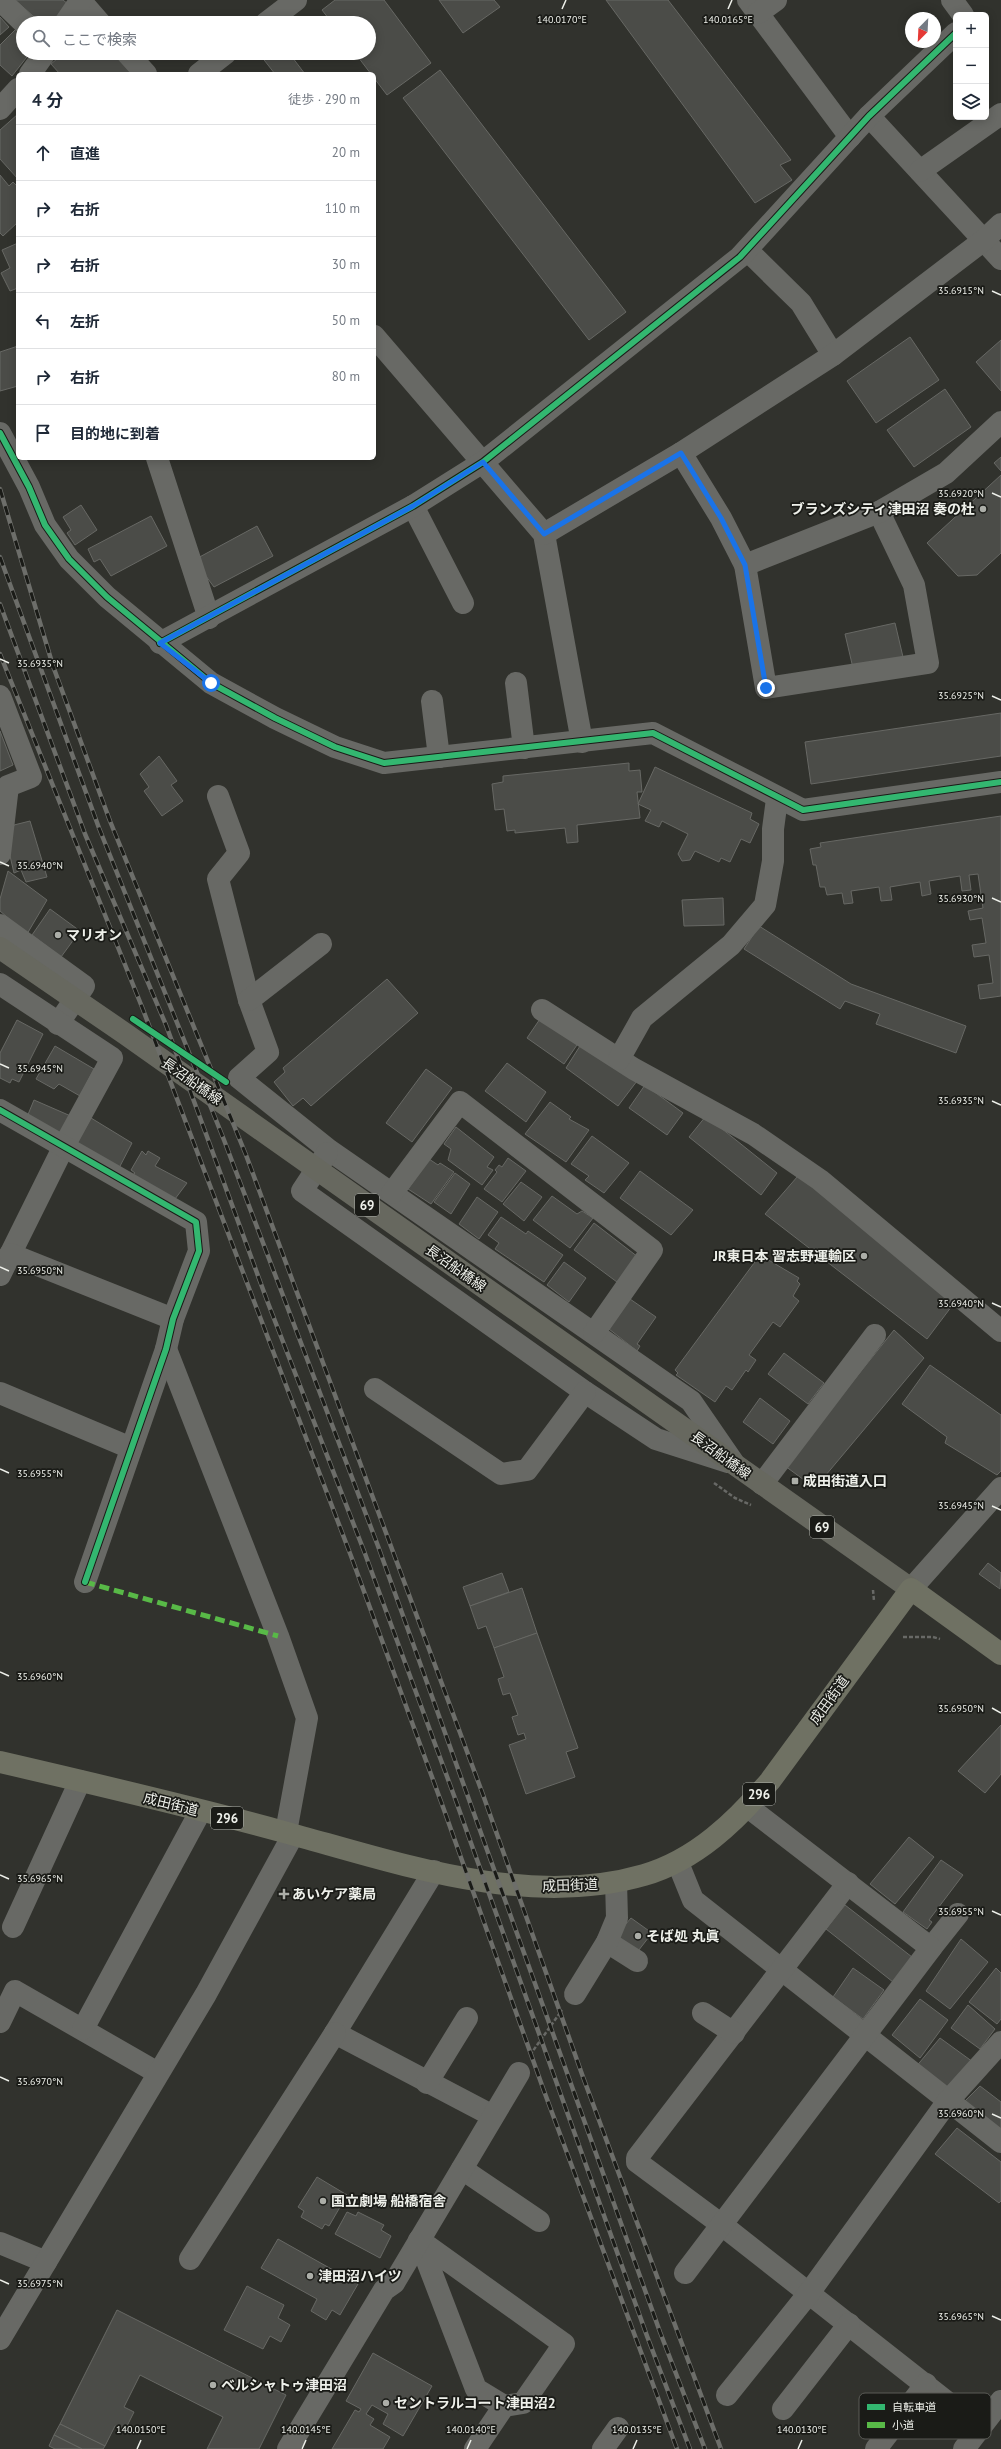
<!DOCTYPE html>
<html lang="ja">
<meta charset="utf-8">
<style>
body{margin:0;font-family:"PT Sans","Noto Sans JP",sans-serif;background:#f2f2f3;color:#1f2937}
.controls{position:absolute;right:12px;top:12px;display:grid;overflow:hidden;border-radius:6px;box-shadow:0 2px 10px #0003}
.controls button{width:36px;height:36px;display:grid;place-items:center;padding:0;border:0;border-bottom:1px solid #e0e1e3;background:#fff;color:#1f2937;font:20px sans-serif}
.compass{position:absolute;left:905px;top:12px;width:36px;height:36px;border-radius:50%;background:#fff;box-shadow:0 2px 10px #0003;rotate:204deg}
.stop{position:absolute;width:12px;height:12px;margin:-9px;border:3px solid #1a73e8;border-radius:50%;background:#fff}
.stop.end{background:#1a73e8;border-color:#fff;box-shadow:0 1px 4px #0008}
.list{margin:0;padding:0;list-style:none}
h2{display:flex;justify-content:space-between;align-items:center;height:52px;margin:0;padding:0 16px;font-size:17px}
h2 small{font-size:13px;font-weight:400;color:#747a83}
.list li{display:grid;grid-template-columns:26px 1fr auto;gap:12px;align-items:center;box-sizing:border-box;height:56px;padding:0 16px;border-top:1px solid #e0e1e3}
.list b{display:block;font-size:15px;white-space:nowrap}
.list em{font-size:13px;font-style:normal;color:#747a83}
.icon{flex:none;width:22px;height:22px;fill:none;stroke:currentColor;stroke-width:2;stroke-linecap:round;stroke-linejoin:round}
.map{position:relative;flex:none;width:1001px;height:2449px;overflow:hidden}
.search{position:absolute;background:#fff;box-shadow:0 2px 10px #0003;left:16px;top:16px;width:360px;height:44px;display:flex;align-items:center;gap:10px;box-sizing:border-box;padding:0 14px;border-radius:22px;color:#747a83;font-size:15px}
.panel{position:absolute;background:#fff;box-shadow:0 2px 10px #0003;left:16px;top:72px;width:360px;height:388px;border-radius:6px}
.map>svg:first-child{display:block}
.building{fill:#4b4c48;stroke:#676864}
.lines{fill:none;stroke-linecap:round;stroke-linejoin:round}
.path{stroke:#686966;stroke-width:2.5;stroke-dasharray:4 2;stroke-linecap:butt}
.minor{stroke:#686965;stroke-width:22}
.major{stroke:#67685f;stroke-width:22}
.highway{stroke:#6f7163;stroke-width:22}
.rail-casing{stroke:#6d6e6a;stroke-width:4.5}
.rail{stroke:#1a1b17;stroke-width:3;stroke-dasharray:9;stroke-linecap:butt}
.quiet{stroke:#58b947;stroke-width:5;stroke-dasharray:10 5;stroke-linecap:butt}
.cycleway-casing{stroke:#1a1b17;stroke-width:8}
.cycleway{stroke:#33b770;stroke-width:6}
.route{stroke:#1a73e8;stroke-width:5}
.ticks{fill:none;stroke:#eef0ea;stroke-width:1.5}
.poi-dot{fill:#acaea8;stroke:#1a1b17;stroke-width:1.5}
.labels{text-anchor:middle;stroke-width:3.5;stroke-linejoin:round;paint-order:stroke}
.shield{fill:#1a1b17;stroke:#aeb0ab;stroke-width:1}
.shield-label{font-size:13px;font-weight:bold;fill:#eef0ea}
.poi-label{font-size:14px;font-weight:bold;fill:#eef0ea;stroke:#1a1b17;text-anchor:start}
.street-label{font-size:14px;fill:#eef0ea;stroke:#1a1b17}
.key{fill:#1a1b17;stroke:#5a5b56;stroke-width:1}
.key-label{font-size:11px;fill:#eef0ea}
.ticks-label{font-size:10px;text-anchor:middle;fill:#eef0ea;stroke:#1a1b17;stroke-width:3.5;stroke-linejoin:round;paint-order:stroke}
</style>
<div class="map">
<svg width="1001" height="2449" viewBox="0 0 1001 2449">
<rect width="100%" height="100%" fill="#31322d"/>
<g class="building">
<path d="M15,0H63L68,4L51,23H41Z"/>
<path d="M335,0H384L431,63L387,95L374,78V74H371L355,53H369V23H332L322,10Z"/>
<path d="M439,0H494L500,7L463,33Z"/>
<path d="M606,0H668L791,160L780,165L792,180L755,203Z"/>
<path d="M0,17L9,27L0,35Z"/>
<path d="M19,26L23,30V53H30L12,76L0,65V45Z"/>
<path d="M64,53H114L132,74H60L51,64Z"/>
<path d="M265,53H289L305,74H275L261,56Z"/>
<path d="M440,70L626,312L589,340L403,98Z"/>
<path d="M18,114V179L0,159V130Z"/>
<path d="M0,175L9,186L13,182L18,187V222L3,236L0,233Z"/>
<path d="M18,243V288L10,291L1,273L10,268L2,250Z"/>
<path d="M910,337L939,380L876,423L847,381Z"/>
<path d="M1001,340V391L976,362Z"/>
<path d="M18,346V386L0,391V352Z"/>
<path d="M945,389L971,427L914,467L887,430Z"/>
<path d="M1001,457V471L994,463Z"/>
<path d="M1001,475V553L977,575L958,576L927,543Z"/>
<path d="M81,505L97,530L75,545L67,533L71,530L63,517Z"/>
<path d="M151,516L167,546L111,576L100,559L94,562L88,549Z"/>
<path d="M257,526L273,556L214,587L194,560Z"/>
<path d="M895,623L903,657L853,668L845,634Z"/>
<path d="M1001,713V756L811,784L805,742Z"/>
<path d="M0,731L13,765L0,771Z"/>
<path d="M159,756L177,781L171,785L183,801L162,816L144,791L149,787L140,774Z"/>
<path d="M629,763V771L640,770L642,792H637L640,818L577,825L578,842L567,843L565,828L515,833V830L507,831L504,809L495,810L492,784L503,782V776Z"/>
<path d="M655,767L752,813L750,819L759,824L750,843L741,839L730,862L721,858L719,862L695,851L690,860L682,861L678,854L688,834L662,821L659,827L645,821L651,810L638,804Z"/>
<path d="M1001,816V996L980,999L978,985L993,983L989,955L974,957L972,945L986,943L982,918L970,920L968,911L983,908L978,874L969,875L971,890L962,891L960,876L929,881L931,894L922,896L920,882L890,887L892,900L881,901L879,887L851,891L853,903L844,904L842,893L827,895L825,887H820L816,865H813L810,849L821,847L820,843Z"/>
<path d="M30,821L47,877L26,882L21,870L14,873L7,843L14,825Z"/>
<path d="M8,871L47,900L27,934L0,911V899Z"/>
<path d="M723,898L724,925L684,926L682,900Z"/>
<path d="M50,909L80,931L61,957L32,935Z"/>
<path d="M759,926L851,984L966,1026L956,1053L876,1024L880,1014L845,1001L840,1009L744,949Z"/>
<path d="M387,979L418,1013L311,1106L303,1098L293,1106L274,1082L285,1072L283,1068Z"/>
<path d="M542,1016L579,1042L564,1064L527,1038Z"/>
<path d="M17,1020L43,1034L19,1082L12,1079L10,1083L0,1078V1053Z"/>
<path d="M55,1046L94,1069L80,1096L59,1084L54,1089L36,1079Z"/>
<path d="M580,1046L637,1081L618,1106L566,1068Z"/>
<path d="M507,1063L546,1092L526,1122L485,1091Z"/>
<path d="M426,1069L452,1088L412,1142L386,1123Z"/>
<path d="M645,1085L683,1113L667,1135L629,1108Z"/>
<path d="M34,1100L73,1117L64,1137L27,1117Z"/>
<path d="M550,1102L571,1117L569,1119L589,1130L566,1162L525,1134Z"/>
<path d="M706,1116L777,1173L761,1195L689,1137Z"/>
<path d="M91,1118L132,1143L118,1170L76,1144Z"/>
<path d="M456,1127L494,1157L487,1167L493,1170L482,1185L448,1160L451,1149L444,1144Z"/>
<path d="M592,1136L629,1163L604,1193L585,1180L589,1176L571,1164Z"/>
<path d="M142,1151L146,1155L148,1151L160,1158L155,1166L187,1183L175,1199L131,1176L135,1173L131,1170Z"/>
<path d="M508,1158L526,1171L502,1202L484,1189L497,1172L495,1170L499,1165L502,1167Z"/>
<path d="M429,1159L438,1165L440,1163L454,1172L431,1204L408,1189Z"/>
<path d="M804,1169L958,1298L927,1339L765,1214Z"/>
<path d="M640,1171L693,1210L671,1235L620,1198Z"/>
<path d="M455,1173L470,1184L451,1214L434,1202Z"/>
<path d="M521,1182L542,1197L524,1221L503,1204Z"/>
<path d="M552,1196L577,1214L582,1211L593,1218L570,1248L533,1220Z"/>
<path d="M477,1197L498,1212L479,1239L459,1224Z"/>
<path d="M501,1217L526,1234L528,1231L563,1255L544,1282L495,1249L499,1243L488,1235Z"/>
<path d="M594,1223L638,1257L621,1285L574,1250Z"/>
<path d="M760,1255L799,1278L797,1281L800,1284L793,1296L799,1301L780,1327L773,1322L749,1355L756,1360L748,1372L746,1370L732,1390L726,1386L715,1402L676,1375L678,1373L675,1370Z"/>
<path d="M564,1262L586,1278L569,1302L547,1285Z"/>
<path d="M630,1299L656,1317L637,1344L640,1346L637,1351L609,1329Z"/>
<path d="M894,1330L924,1358L815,1488L785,1466Z"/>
<path d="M784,1353L824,1383L808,1404L768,1374Z"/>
<path d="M930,1365L1001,1415V1471L997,1475L945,1443L947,1437L902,1404Z"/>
<path d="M760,1398L790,1421L773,1444L743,1422Z"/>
<path d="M988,1563L1001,1573L1000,1589L979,1574Z"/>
<path d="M502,1573L509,1592L470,1606L463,1587Z"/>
<path d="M522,1588L537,1633L494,1648L486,1626L478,1629L470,1606Z"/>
<path d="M537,1633L578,1748L566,1752L575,1777L526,1794L509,1745L526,1739L524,1733L518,1735L512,1717L518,1715L510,1693L503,1695L498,1679L504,1677L494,1648Z"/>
<path d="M1001,1725V1774L985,1793L958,1771Z"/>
<path d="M909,1837L934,1857L895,1904L870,1884Z"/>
<path d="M941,1860L963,1875L929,1920L932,1922L927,1929L903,1912Z"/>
<path d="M845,1905L912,1957L893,1982L826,1929Z"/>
<path d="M631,1918L652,1933L635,1955L613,1939Z"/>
<path d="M961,1939L988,1962L950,2009L926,1991Z"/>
<path d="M853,1968L884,1990L863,2019L833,1997Z"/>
<path d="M996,1968L1001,1973V2019L997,2024L969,2002Z"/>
<path d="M920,1999L948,2020L920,2058L892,2035Z"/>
<path d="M968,2005L995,2029L980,2049L951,2028Z"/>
<path d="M940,2038L973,2062L947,2091L915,2068Z"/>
<path d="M980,2086L1001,2102V2132L962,2104Z"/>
<path d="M957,2128L1001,2162V2201L999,2203L935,2154Z"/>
<path d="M317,2177L347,2195L329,2226L325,2224L322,2229L301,2217L304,2211L298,2207Z"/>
<path d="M347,2212L356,2216L358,2212L384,2225L381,2230L391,2236L380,2258L335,2234Z"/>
<path d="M278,2239L358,2284L340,2315L332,2310L326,2320L311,2311L317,2299L261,2268Z"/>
<path d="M247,2286L284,2305L278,2318L290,2325L281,2342L270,2336L263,2349L224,2330Z"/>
<path d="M117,2310L286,2395L259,2449H207L223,2417L140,2375L124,2407L134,2412L125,2430L115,2426L105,2446L60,2424Z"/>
<path d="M373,2353L432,2386L403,2436L383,2424L388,2414L372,2405L366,2414L374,2419L370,2425L390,2437L383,2449H332L355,2410L359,2412L361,2409L346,2401Z"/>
<path d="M60,2424L105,2446L103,2449H82L54,2435Z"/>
<path d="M54,2435L82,2449H55L49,2446Z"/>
</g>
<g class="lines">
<g class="path">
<path d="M714,1483L735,1498L751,1505"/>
<path d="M873,1590L874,1601"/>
<path d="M903,1637H933L940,1639"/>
<path d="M530,2055L562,2010"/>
</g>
<g class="minor">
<path d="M0,0L24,23"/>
<path d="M80,0L100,23"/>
<path d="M748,0L850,137"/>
<path d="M952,0L963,15"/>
<path d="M758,13L776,0"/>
<path d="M65,23L80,1"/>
<path d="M266,23L296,0"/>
<path d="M127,53L146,74"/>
<path d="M30,74L45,53"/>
<path d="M199,74L226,53"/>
<path d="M0,109L18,89"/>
<path d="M869,116L1001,259"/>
<path d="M920,171L1001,114"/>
<path d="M747,250L801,303L833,355"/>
<path d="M374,336L544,534L582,742"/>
<path d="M0,433L29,487L45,525L69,559L107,597L211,683L275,718L335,747L384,763L653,733L803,810L1001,782"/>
<path d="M681,453L721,518L745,565L766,688L928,663L914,585L879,512"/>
<path d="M157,458L209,618"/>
<path d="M413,506L463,603"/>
<path d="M544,534L681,453L833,355L984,240L1001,224"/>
<path d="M745,565L879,512L946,473L1001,422"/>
<path d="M160,643L413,506L483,462L740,257L869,116L956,33"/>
<path d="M516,683L524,748"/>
<path d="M0,696L31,777L8,786L0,854"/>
<path d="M432,701L439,757"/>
<path d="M218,796L239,853L218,879L249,1000L268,1052L239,1078L329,1150L691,1401L733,1462"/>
<path d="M0,925L84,986L58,1024"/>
<path d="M0,984L112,1058L64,1146L0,1275"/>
<path d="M249,1000L321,944"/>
<path d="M542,1010L634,1069L753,1134L820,1180L1001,1331"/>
<path d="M619,1059L642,1018L731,945L765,905L773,861V829L777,799"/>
<path d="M0,1110L196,1222L199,1251L173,1319L166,1349L85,1582"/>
<path d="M327,1153L302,1191L585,1392L656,1439L728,1462"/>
<path d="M392,1193L460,1102L652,1250L594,1333"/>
<path d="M10,1254L173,1319"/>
<path d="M166,1349L278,1636L307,1718L286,1832"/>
<path d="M375,1389L501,1474L527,1470L585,1392"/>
<path d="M0,1393L131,1448"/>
<path d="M762,1484L875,1335"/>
<path d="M911,1589L1001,1488"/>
<path d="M678,1863L693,1900L1001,2142"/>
<path d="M434,1871L335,2033L493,2116"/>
<path d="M848,1883L637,2158V2162L722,2225L980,2428"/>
<path d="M13,1927L80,1781"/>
<path d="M607,1942L637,1961"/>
<path d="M931,1948L958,1914"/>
<path d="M575,1994L607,1942L617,1918L616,1882"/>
<path d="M703,2013L734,2033"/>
<path d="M0,2022L15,1991L158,2073"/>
<path d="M83,2029L200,1812"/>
<path d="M427,2083L467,2018"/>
<path d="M462,2169L539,2221"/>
<path d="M419,2240L564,2344L523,2403L504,2406L476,2389Z"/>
<path d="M0,2243L46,2262"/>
<path d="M190,2259L335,2033"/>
<path d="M685,2273L931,1948L748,1807"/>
<path d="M0,2339L206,1994L293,1835"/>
<path d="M727,2395L809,2293L948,2101L1001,2042"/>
<path d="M783,2409L849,2324"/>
<path d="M288,2449L384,2290L394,2283L519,2073"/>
<path d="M475,2449L504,2406"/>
<path d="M603,2449L618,2428"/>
<path d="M876,2449L926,2384"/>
<path d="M964,2449L1001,2401"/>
</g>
<path class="major" d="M0,948L124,1033L911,1589"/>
<path class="highway" d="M0,1762C95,1784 190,1806 284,1832C398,1863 527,1909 644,1875C696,1860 736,1821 770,1781L911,1589L1001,1654"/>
<g class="rail-casing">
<g id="rail">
<path d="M0,489L53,666L110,821L246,1155L482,1792L583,2077L721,2449"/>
<path d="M0,557L99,828L224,1140L378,1546L660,2332L705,2449"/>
<path d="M0,604L85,834L166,1025L268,1303L364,1551L456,1801L647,2336L690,2449"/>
<path d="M0,654L142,1007L351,1556L443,1807L544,2091L677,2449"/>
</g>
</g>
<use href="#rail" class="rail"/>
<path class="quiet" d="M85,1582L278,1636"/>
<g class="cycleway-casing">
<g id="cycleway">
<path d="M0,433L29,487L45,525L69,559L107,597L211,683L275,718L335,747L384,763L653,733L803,810L1001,782"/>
<path d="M160,643L413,506L483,462L740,257L869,116L956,33"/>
<path d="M133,1019L226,1082"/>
<path d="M0,1110L196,1222L199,1251L173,1319L166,1349L85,1582"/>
</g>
</g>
<use href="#cycleway" class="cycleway"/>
</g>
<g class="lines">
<path class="route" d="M211,683L160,643L413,506L483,462L544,534L681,453L721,518L745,565L766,688"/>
</g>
<path class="ticks" d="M562,9L566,0M728,9L732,0M992,291L1001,295M992,493L1001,497M0,659L9,663M992,696L1001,700M0,862L9,866M992,898L1001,902M0,1064L9,1068M992,1101L1001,1105M0,1267L9,1271M992,1303L1001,1307M0,1469L9,1473M992,1506L1001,1510M0,1672L9,1676M992,1708L1001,1713M0,1875L9,1879M992,1911L1001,1915M0,2077L9,2081M992,2114L1001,2118M0,2280L9,2284M992,2316L1001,2320M137,2449L141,2440M302,2449L306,2440M467,2449L471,2440M633,2449L637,2440M798,2449L802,2440"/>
<g class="poi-dot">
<circle cx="983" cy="509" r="4"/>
<circle cx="58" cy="935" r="4"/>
<circle cx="864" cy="1256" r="4"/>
<rect x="791" y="1477" width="8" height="8" rx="2"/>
<path d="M282 1888h4v4h4v4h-4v4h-4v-4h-4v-4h4z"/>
<circle cx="638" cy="1936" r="4"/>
<circle cx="323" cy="2201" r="4"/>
<circle cx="310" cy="2276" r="4"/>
<circle cx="213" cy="2385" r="4"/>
<circle cx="386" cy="2403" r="4"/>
</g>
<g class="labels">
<g class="shield">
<rect x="355" y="1194" width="24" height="22" rx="3"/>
<rect x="810" y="1516" width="24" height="22" rx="3"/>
<rect x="743" y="1783" width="32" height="22" rx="3"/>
<rect x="211" y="1807" width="32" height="22" rx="3"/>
</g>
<g class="shield-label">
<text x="367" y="1210">69</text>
<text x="822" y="1532">69</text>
<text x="759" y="1799">296</text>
<text x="227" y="1823">296</text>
</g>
<g class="poi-label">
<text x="975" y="514" text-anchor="end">ブランズシティ津田沼 奏の杜</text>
<text x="66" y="940">マリオン</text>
<text x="856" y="1261" text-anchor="end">JR東日本 習志野運輸区</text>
<text x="803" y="1486">成田街道入口</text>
<text x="292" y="1899">あいケア薬局</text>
<text x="646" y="1941">そば処 丸眞</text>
<text x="331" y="2206">国立劇場 船橋宿舎</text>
<text x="318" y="2281">津田沼ハイツ</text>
<text x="221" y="2390">ベルシャトゥ津田沼</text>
<text x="394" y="2408">セントラルコート津田沼2</text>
</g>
<g class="street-label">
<text transform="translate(192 1081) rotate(35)" y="5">長沼船橋線</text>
<text transform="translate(456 1268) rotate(35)" y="5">長沼船橋線</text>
<text transform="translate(721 1455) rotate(36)" y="5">長沼船橋線</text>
<text transform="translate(829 1700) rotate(-54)" y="5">成田街道</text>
<text transform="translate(171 1804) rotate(14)" y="5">成田街道</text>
<text transform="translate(570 1885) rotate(-2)" y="5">成田街道</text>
</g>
</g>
<rect x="859" y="2393" width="132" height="46" rx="6" class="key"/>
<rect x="867" y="2404" width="18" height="6" fill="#33b770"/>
<rect x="867" y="2422" width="18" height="6" fill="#58b947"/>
<g class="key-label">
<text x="892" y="2411">自転車道</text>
<text x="892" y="2429">小道</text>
</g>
<g class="ticks-label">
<text x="562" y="23">140.0170°E</text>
<text x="728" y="23">140.0165°E</text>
<text x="961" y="294">35.6915°N</text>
<text x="961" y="497">35.6920°N</text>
<text x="40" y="667">35.6935°N</text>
<text x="961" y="699">35.6925°N</text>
<text x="40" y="869">35.6940°N</text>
<text x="961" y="902">35.6930°N</text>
<text x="40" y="1072">35.6945°N</text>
<text x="961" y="1104">35.6935°N</text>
<text x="40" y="1274">35.6950°N</text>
<text x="961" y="1307">35.6940°N</text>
<text x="40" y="1477">35.6955°N</text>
<text x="961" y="1509">35.6945°N</text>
<text x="40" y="1680">35.6960°N</text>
<text x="961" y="1712">35.6950°N</text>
<text x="40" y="1882">35.6965°N</text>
<text x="961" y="1915">35.6955°N</text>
<text x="40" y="2085">35.6970°N</text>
<text x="961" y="2117">35.6960°N</text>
<text x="40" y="2287">35.6975°N</text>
<text x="961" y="2320">35.6965°N</text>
<text x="141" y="2433">140.0150°E</text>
<text x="306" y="2433">140.0145°E</text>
<text x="471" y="2433">140.0140°E</text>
<text x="637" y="2433">140.0135°E</text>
<text x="802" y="2433">140.0130°E</text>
</g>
</svg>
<div class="controls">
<button>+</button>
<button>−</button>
<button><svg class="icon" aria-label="layers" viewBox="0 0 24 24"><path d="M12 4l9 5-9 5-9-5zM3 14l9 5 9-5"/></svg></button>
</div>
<svg class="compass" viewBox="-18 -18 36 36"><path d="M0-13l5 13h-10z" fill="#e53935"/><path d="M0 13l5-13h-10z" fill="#747a83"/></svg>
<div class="stop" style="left:211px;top:683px"></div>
<div class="stop end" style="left:766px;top:688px"></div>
<div class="search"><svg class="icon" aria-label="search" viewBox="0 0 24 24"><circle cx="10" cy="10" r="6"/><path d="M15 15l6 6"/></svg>ここで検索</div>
<section class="panel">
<h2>4 分<small>徒歩 · 290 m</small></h2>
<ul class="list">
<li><svg class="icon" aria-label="ahead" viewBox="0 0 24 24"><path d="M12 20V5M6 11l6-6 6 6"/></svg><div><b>直進</b></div><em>20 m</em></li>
<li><svg class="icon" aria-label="right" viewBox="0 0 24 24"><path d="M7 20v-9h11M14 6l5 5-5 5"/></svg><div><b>右折</b></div><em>110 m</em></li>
<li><svg class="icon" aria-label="right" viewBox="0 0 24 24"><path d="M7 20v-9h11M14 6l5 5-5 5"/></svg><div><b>右折</b></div><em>30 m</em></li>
<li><svg class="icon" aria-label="left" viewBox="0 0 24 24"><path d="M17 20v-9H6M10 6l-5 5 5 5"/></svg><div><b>左折</b></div><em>50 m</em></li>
<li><svg class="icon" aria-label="right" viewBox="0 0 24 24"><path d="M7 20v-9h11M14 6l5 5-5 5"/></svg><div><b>右折</b></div><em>80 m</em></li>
<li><svg class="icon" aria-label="arrive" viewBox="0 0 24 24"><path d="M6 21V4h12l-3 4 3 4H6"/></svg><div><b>目的地に到着</b></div></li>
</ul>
</section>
</div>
